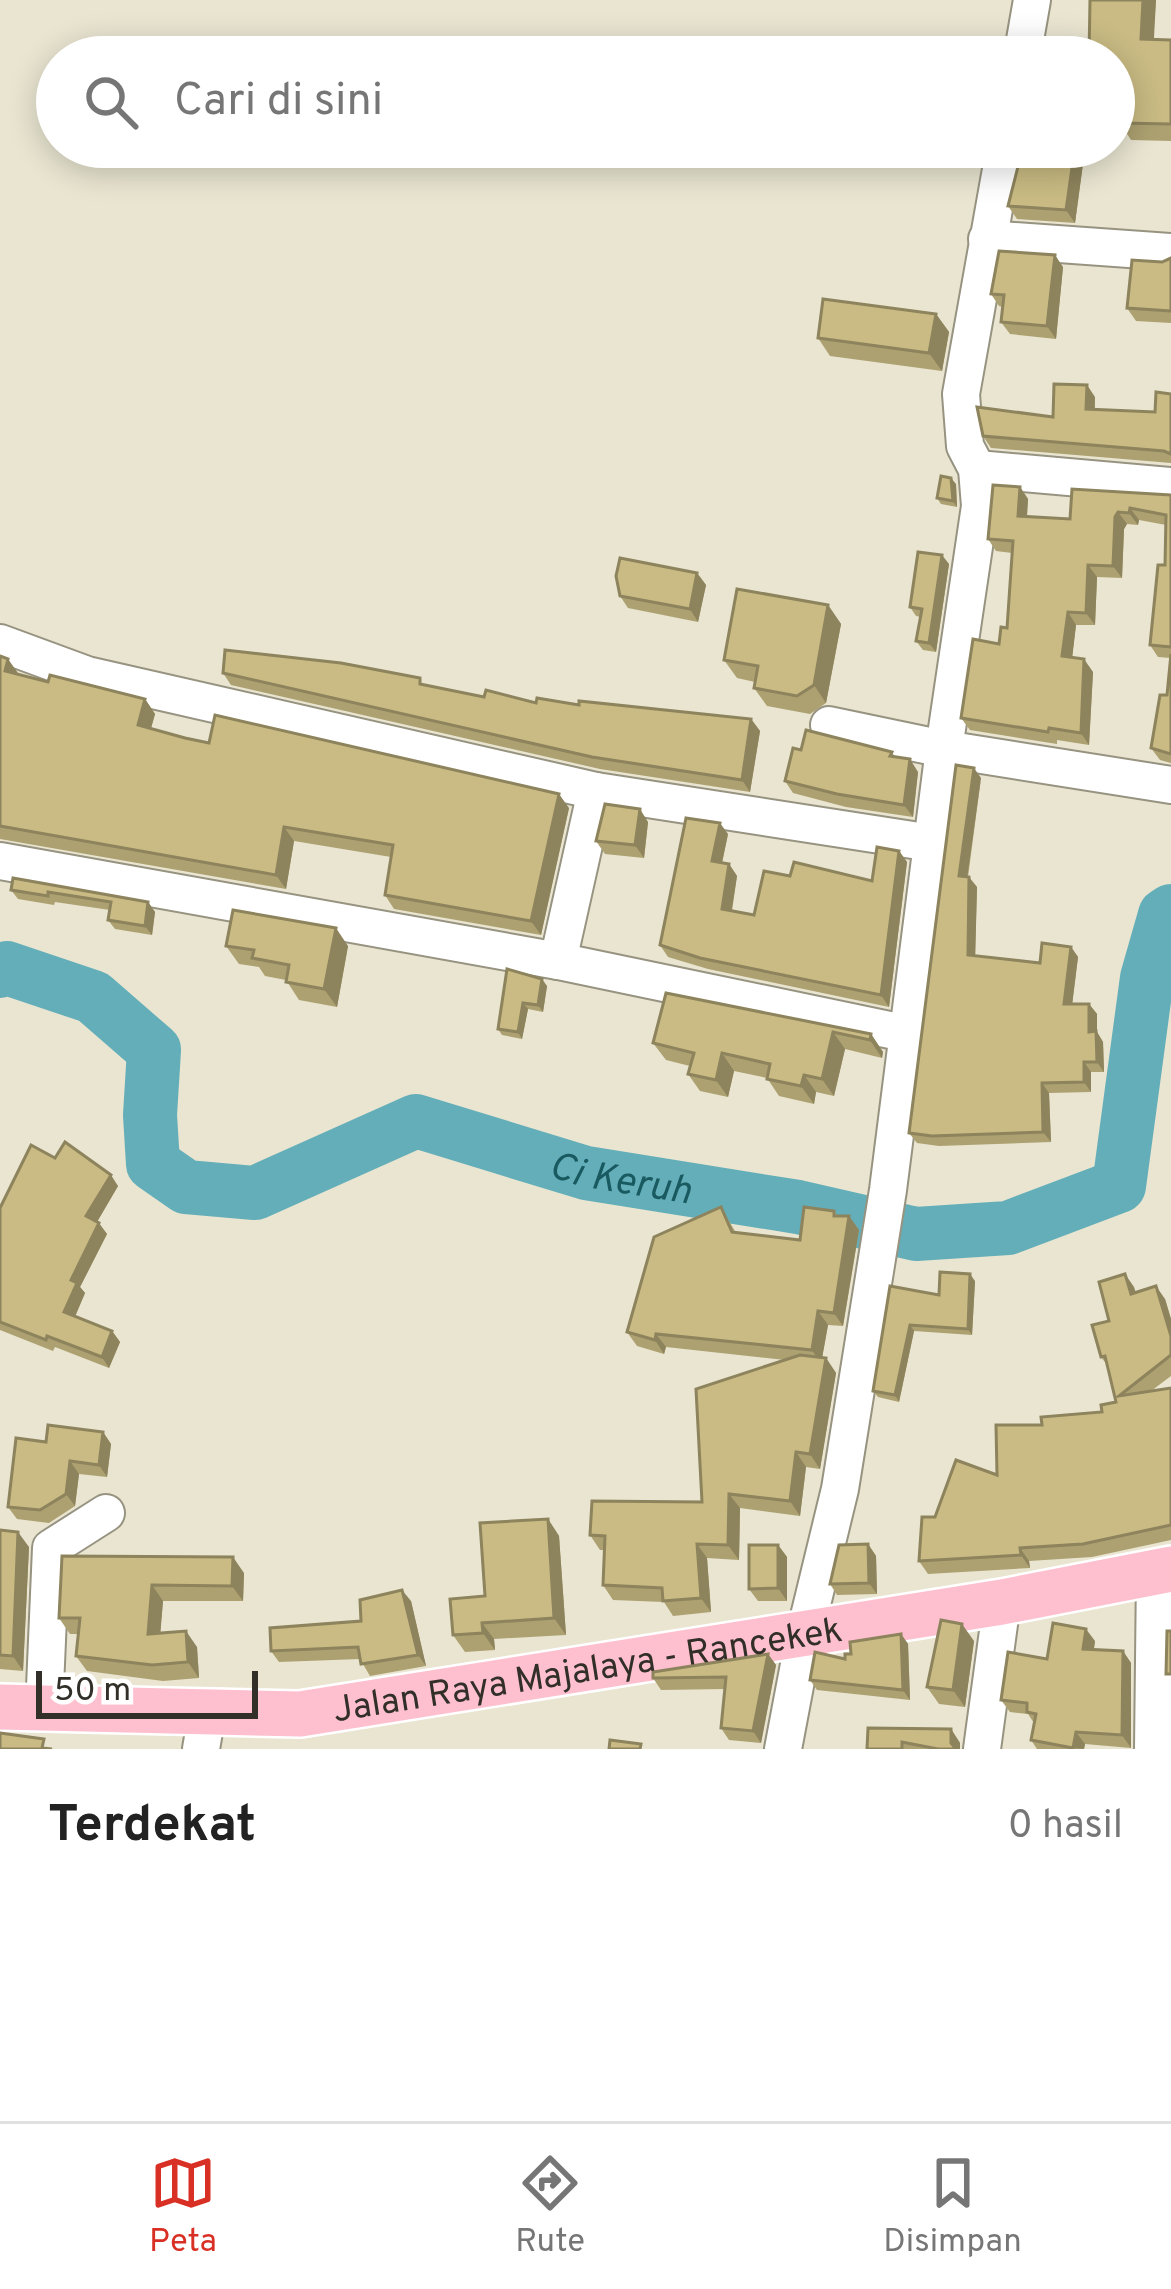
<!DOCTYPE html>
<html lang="id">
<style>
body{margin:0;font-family:Overpass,sans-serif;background:#f6f6f6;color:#222}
.scale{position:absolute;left:36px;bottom:30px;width:222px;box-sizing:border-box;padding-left:12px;border:6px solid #312f28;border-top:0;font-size:33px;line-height:42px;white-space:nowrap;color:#312f28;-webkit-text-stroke:9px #fff;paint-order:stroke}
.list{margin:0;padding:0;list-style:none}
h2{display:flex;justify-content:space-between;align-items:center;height:156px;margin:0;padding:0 48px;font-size:51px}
h2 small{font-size:39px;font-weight:400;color:#767676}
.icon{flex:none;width:66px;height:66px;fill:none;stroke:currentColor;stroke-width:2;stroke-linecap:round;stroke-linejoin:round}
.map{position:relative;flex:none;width:1171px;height:1749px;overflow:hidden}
.search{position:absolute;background:#fff;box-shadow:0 6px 30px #0003;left:36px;right:36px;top:36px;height:132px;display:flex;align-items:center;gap:30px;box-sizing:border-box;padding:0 42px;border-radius:66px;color:#767676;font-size:45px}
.sheet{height:372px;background:#fff}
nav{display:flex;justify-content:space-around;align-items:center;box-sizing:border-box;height:168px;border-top:3px solid #e0e0e0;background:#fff;font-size:33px;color:#767676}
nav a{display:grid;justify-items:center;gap:6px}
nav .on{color:#d93025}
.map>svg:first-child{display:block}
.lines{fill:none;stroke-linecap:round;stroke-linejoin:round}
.river{stroke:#63aeb8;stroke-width:54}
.minor-casing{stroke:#979381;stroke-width:40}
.major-casing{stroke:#fff;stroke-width:50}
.minor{stroke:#fff;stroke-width:36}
.major{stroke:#fec0cf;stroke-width:45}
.wall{fill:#ada171}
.shaded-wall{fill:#8d835c}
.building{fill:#c9bb83;stroke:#8d835c;stroke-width:3}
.labels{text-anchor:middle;stroke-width:10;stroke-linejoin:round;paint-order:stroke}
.street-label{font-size:36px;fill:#312f28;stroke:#fff}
.water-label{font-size:39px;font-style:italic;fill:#195960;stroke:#fff}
</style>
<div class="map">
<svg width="1171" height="1749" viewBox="0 0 1171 1749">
<rect width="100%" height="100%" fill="#e9e5d1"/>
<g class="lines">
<path class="river" id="s1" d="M0,971L7,968L93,997L154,1050L150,1115L153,1164L186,1187L255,1193L416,1121L586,1173L798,1207L916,1234L1008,1228L1119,1186L1147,978L1165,915L1171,911"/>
<g class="minor-casing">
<g id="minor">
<path d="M1022,57L1032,0"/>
<path d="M987,239L1171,252"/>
<path d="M977,469L1171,486"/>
<path d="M0,643L87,675L596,791L932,843"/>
<path d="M829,725L944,749L1171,785"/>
<path d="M0,861L558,961L909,1034"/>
<path d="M558,961L596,791"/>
<path d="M44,1710L51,1548L106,1513"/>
<path d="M201,1749L207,1714"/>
<path d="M783,1749L805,1633L840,1489L888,1190L944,749L980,506L977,469L965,446L961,394L1005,147"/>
<path d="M982,1749L1002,1602"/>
<path d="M1153,1749L1155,1572"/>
</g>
</g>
<g class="major-casing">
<g id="major">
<path id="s2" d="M0,1707L300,1714L1002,1602L1171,1569"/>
</g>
</g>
<use href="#minor" class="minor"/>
<use href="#major" class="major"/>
</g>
<g class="wall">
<path d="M1090,0H1156L1153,40H1171V141L1131,140L1120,123V114H1114V57Z"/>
<path d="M1023,147H1083L1085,149L1075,223L1017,219L1008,206Z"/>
<path d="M1171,258V323L1136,321L1127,308Z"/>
<path d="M1063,267L1056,339L1010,334L1001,322L1003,307L999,306L991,294Z"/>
<path d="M936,314L949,332L942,371L830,356L818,338Z"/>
<path d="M1171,394V463L991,448L983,436L1053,417L1095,397V409L1155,412Z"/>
<path d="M956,484L957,507L941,504L937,498Z"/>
<path d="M1020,487L1028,499L1027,517L1070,519L1171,495V763L1160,760L1151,748L1167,695L1171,658L1158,657L1150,645L1165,565L1166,525L1139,520L1138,525L1127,524L1124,529L1122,578L1097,577L1095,625H1076L1072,657L1093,672L1089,745L1057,740V744L970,730L961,718L1007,628L1012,553L996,551L988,539Z"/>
<path d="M949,564L936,652L923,650L916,641L921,617L916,616L910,607Z"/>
<path d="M697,573L706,585L698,622L628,608L620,596Z"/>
<path d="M828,605L841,624L826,703L810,714L767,706L754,688L755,682L737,678L724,660Z"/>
<path d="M0,656L18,674L48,682L145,699L155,714L151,728L209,743L569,808L541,935L394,909L385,895L391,857L294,841L286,889L0,839Z"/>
<path d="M223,673L425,685L484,697L536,703L751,719L760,731L750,792L600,769L231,685Z"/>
<path d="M801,750L892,752L895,757L918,772L913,817L846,807L793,793L785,781Z"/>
<path d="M981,778L968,877L977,887L975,955L1040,963L1071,947L1078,957L1072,1004H1089L1097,1014V1032L1103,1042L1104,1072H1091V1092L1049,1093L1051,1142L939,1146L917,1143L909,1133Z"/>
<path d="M648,822L644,858L605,854L596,841Z"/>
<path d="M728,834L722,863L729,864L737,876L732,911L754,915L790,876L872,881L899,851L907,862L889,1007L708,969L668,957L660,945Z"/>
<path d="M13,878L148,902L155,912L152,935L115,929L108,920L110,910L55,902L54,905L18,899L11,890Z"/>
<path d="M226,946H348L337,1007L299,1000L286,980L265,976L259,967L239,964Z"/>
<path d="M507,969L547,986L543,1012L528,1009L522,1039L502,1035L498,1029Z"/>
<path d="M666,993L871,1034L883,1052L882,1058L845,1049L834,1096L816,1092L814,1104L779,1096L767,1078L734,1071L728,1097L700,1091L688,1074L690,1066L666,1060L653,1043Z"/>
<path d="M55,1158L118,1186L97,1222L107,1234L80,1287L85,1293L75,1317L112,1331L120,1342L109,1368L55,1347L53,1351L0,1330V1208Z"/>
<path d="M721,1207L736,1233L800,1240L834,1211L838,1216H849L859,1230L843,1326L828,1325L822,1358H826L836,1373L820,1469L806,1467L800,1516L740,1508L739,1560L707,1558L711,1612L673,1616L664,1602L613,1600L603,1585L604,1550H600L590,1535L702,1502L785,1360L666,1347L664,1354L637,1346L627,1332Z"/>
<path d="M1125,1274L1136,1292L1165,1299L1171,1319V1376L1151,1391L1171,1388V1540L1092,1557L1029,1561L1030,1568L928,1574L919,1561L935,1517L997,1475L1042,1425L1102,1412L1116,1402L1108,1366L1101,1357L1109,1321Z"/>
<path d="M975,1281L972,1335L914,1331L899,1402L878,1397L873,1391L890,1286L939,1295Z"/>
<path d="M103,1432L111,1444L107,1477L79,1474L75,1506L49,1523L17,1519L8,1507L46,1442Z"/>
<path d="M548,1519L559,1536L566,1635L494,1639L495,1650L465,1652L453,1635Z"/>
<path d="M0,1530L29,1547L23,1671L0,1669Z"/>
<path d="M868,1544L876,1556L877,1594L837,1595L830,1584Z"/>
<path d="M778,1545L787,1557V1601H758L749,1589Z"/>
<path d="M62,1556L244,1573L243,1601H163L160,1633L197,1647L199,1678L163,1681L87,1671L76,1656L78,1634H70L59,1618Z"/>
<path d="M411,1601L426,1666L370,1676L360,1659L279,1662L271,1651L361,1621Z"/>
<path d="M901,1634L908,1644L910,1700L817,1690L810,1680L851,1654Z"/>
<path d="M974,1641L965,1707L939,1704L927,1687Z"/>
<path d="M1095,1641L1094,1649L1123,1651L1131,1663V1748L1085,1744L1084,1749H1037L1031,1740L1034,1723L1028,1714L1010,1712L1001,1700Z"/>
<path d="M768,1654L776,1665L761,1743L729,1740L721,1728L725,1689L661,1690L653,1678Z"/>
<path d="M951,1729L960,1743V1749H867Z"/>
</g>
<g class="shaded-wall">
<path d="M1143,0H1156L1153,56L1141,39Z"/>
<path d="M1075,147H1083L1085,149L1075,223L1066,210Z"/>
<path d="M1055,255L1063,267L1056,339L1047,326Z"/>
<path d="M936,314L949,332L942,371L929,353Z"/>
<path d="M1087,385L1095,397L1094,421L1086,409Z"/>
<path d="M951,478L956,484L957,507L953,501Z"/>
<path d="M1020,487L1028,499L1026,528L1018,516Z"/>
<path d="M1130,508L1139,520L1138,525L1129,513Z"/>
<path d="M1118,512L1127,524L1124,529L1122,578L1113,566L1115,517Z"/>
<path d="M942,555L949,564L936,652L929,643Z"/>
<path d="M1088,565L1097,577L1095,625L1086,613Z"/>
<path d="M697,573L706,585L698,622L690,609Z"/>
<path d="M828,605L841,624L826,703L814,685Z"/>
<path d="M1068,612L1076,625L1071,668L1062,656Z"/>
<path d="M8,659L18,673L5,671Z"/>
<path d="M1084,659L1093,672L1089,745L1081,733Z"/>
<path d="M145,699L155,714L148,739L138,725Z"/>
<path d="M751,719L760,731L750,792L742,780Z"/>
<path d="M910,759L918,772L913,817L904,805Z"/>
<path d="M974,768L981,778L966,886L959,876Z"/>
<path d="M559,794L569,808L541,935L531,921Z"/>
<path d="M640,809L648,822L644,858L635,845Z"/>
<path d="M720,823L728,834L720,872L712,861Z"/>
<path d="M284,827L294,841L286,889L276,875Z"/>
<path d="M899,851L907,862L889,1007L881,995Z"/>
<path d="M729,864L737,876L730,920L722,909Z"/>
<path d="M969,877L977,887L975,965L968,955Z"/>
<path d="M148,902L155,912L152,935L145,926Z"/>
<path d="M336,928L348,946L337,1007L324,989Z"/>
<path d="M1071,947L1078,957L1071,1014L1064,1004Z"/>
<path d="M542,979L547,986L543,1012L538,1005Z"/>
<path d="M523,1003L528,1009L522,1039L518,1032Z"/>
<path d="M1089,1004L1097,1014V1032L1103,1042L1104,1072L1097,1062L1089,1032Z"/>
<path d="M833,1032L845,1049L834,1096L822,1079Z"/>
<path d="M871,1034L883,1052L882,1058L870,1040Z"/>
<path d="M722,1053L734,1071L728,1097L716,1080Z"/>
<path d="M1084,1062L1091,1072V1092L1084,1082Z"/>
<path d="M804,1075L816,1092L814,1104L801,1086Z"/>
<path d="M1042,1083L1049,1093L1051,1142L1043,1132Z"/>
<path d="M111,1175L118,1186L94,1227L86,1216Z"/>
<path d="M849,1216L859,1230L843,1326L834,1313Z"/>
<path d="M99,1223L107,1234L80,1287L85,1293L72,1323L64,1312L71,1280Z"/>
<path d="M970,1274L975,1281L972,1335L968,1329Z"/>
<path d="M1125,1274L1134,1287L1140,1307L1131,1294Z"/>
<path d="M1156,1286L1165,1299L1171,1319V1336Z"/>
<path d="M818,1311L828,1325L821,1364L812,1350Z"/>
<path d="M910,1325L914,1331L899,1402L895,1395Z"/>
<path d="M112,1331L120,1342L109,1368L102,1357Z"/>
<path d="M656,1334L666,1347L664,1354L655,1340Z"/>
<path d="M826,1358L836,1373L820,1469L810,1454Z"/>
<path d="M103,1432L111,1444L107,1477L99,1465Z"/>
<path d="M796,1452L806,1467L800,1516L790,1501Z"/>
<path d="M70,1461L79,1474L75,1506L66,1494Z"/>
<path d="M729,1494L740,1508L739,1560L728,1545Z"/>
<path d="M548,1519L559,1536L566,1635L554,1618Z"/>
<path d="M18,1532L29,1547L23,1671L13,1656Z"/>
<path d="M697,1544L707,1558L711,1612L701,1598Z"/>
<path d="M868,1544L876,1556L877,1594L869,1583Z"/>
<path d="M778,1545L787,1557V1601L778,1588Z"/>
<path d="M1020,1548L1029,1561L1030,1568L1021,1555Z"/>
<path d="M233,1557L244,1573L243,1601L232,1586Z"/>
<path d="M152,1585L163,1601L159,1650L148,1634Z"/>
<path d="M402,1590L411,1601L426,1666L418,1655Z"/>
<path d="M482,1623L494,1639L495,1650L483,1633Z"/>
<path d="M962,1624L974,1641L965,1707L953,1690Z"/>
<path d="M1086,1629L1095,1641L1092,1661L1083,1649Z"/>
<path d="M186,1631L197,1647L199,1678L188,1662Z"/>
<path d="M901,1634L908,1644L910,1700L903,1690Z"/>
<path d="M1123,1651L1131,1663V1748L1122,1735Z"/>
<path d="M768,1654L776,1665L761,1743L753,1731Z"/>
<path d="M951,1729L960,1743V1749H956L951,1743Z"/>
<path d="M1076,1732L1085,1744L1084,1749L1073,1748Z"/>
</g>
<g class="building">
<path d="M1090,0H1143L1141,39L1171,40V124L1120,123V98H1114V57H1089Z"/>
<path d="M1023,147H1075L1066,210L1008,206Z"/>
<path d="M999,251L1055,255L1047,326L1001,322L1004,295L991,294Z"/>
<path d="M1171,258V311L1127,308L1132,260L1162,262Z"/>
<path d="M823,299L936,314L929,353L818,338Z"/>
<path d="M1054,384L1087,385L1086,409L1155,412L1156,392L1171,394V454L1164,451L983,436L977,407L1053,417Z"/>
<path d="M941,476L951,478L953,501L937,498Z"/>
<path d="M993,485L1020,487L1018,516L1070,519L1072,489L1171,495V647L1150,645L1158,565H1165L1166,515L1130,508L1129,513L1118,512L1115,517L1113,566L1088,565L1086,613L1068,612L1062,656L1084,659L1081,733L1049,728L1048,732L961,718L973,639L999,644L1001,627L1007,628L1013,541L988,539Z"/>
<path d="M918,552L942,555L929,643L916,641L922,609L910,607Z"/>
<path d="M620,558L697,573L690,609L620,596L616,576Z"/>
<path d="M737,589L828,605L814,685L797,696L754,688L758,666L724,660Z"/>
<path d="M225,650L341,663L420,678V684L484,697L486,690L536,703L537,698L579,705V701L751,719L742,780L592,757L223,673Z"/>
<path d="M1171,654V754L1151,748L1160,695H1167Z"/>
<path d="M0,656L8,659L5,671L48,682L50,675L145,699L138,725L185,738L209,743L215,715L559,794L531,921L385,895L393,845L284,827L276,875L0,826Z"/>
<path d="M806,730L892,752L890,756L910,759L904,805L837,794L785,781L793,748L801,750Z"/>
<path d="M956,765L974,768L959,876L969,877L968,955L1040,963L1042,943L1071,947L1064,1004H1089V1032L1096,1031L1097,1062H1084V1082L1042,1083L1043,1132L932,1136L909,1133Z"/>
<path d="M605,804L640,809L635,845L596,841Z"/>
<path d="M686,818L720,823L712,861L729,864L722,909L754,915L764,871L790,876L794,862L872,881L877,847L899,851L881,995L700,958L660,945Z"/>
<path d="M13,878L148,902L145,926L108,920L111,902L48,892V896L11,890Z"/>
<path d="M233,910L336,928L324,989L286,982L289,965L252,958L254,950L226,946Z"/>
<path d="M507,969L542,979L538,1005L523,1003L518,1032L498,1029Z"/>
<path d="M666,993L871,1034L870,1040L833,1032L822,1079L804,1075L801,1086L767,1079L770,1064L722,1053L716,1080L688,1074L694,1053L653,1043Z"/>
<path d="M65,1142L111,1175L86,1216L99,1223L71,1280L77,1283L64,1312L112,1331L102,1357L47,1336L46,1340L0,1322V1208L31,1145L55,1158Z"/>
<path d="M721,1207L732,1232L800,1240L804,1207L834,1211V1216H849L834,1313L818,1311L812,1350L656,1334L655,1340L627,1332L654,1237Z"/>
<path d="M940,1272L970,1274L968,1329L910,1325L895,1395L873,1391L890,1286L939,1295Z"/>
<path d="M1125,1274L1131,1294L1156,1286L1171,1336V1355L1119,1396L1171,1388V1525L1083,1544L1020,1548L1021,1555L919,1561L922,1517H935L956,1460L997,1475L996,1425H1042L1041,1417L1102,1412L1101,1405L1116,1402L1105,1356L1101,1357L1092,1325L1109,1321L1099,1282Z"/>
<path d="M800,1355L826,1358L810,1454L796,1452L790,1501L729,1494L728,1545L697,1544L701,1598L663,1601L662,1588L603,1585L605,1536L590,1535L592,1501L702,1502L696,1389Z"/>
<path d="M48,1425L103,1432L99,1465L70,1461L66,1494L40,1510L8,1507L16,1438L46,1442Z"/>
<path d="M548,1519L554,1618L482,1623L483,1633L453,1635L450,1599L485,1596L480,1523Z"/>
<path d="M0,1530L18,1532L13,1656L0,1655Z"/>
<path d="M868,1544L869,1583L830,1584L839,1545Z"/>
<path d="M749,1545H778V1588L749,1589Z"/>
<path d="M62,1556L233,1557L232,1586L152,1585L148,1634L186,1631L188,1662L152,1665L76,1656L80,1618H59Z"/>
<path d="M402,1590L418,1655L361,1664L358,1647L271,1651L270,1628L361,1621L360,1600Z"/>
<path d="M941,1620L962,1624L953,1690L927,1687Z"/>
<path d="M1053,1623L1086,1629L1083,1649L1123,1651L1122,1735L1076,1732L1073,1748L1031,1740L1036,1714L1027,1712V1703L1001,1700L1008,1652L1047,1659Z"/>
<path d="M1167,1631H1171V1674H1166Z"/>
<path d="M901,1634L903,1690L810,1680L815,1652L845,1659V1654H851L850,1642Z"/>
<path d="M768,1654L753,1731L721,1728L726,1677L653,1678V1672Z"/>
<path d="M868,1728L951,1729V1743L956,1749H938L902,1742V1749H867Z"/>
<path d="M0,1733L44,1739L42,1748L52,1749H0Z"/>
<path d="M610,1740L641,1744L640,1749H609Z"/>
</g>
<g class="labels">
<g class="street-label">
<text dy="13" stroke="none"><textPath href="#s2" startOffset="591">Jalan Raya Majalaya - Rancekek</textPath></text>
</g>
<g class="water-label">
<text dy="14" stroke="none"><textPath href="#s1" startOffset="792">Ci Keruh</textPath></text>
</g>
</g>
</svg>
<div class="scale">50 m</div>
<div class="search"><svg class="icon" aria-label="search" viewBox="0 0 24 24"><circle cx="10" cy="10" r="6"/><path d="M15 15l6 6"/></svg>Cari di sini</div>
</div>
<section class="sheet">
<h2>Terdekat<small>0 hasil</small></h2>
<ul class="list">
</ul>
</section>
<nav>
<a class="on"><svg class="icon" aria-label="map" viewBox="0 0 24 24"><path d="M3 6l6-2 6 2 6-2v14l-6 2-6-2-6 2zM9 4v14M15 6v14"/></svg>Peta</a>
<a><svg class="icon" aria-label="directions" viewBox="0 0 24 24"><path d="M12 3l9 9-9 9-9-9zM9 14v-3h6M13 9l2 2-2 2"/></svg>Rute</a>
<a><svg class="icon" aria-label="saved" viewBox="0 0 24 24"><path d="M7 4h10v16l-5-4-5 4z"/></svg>Disimpan</a>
</nav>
